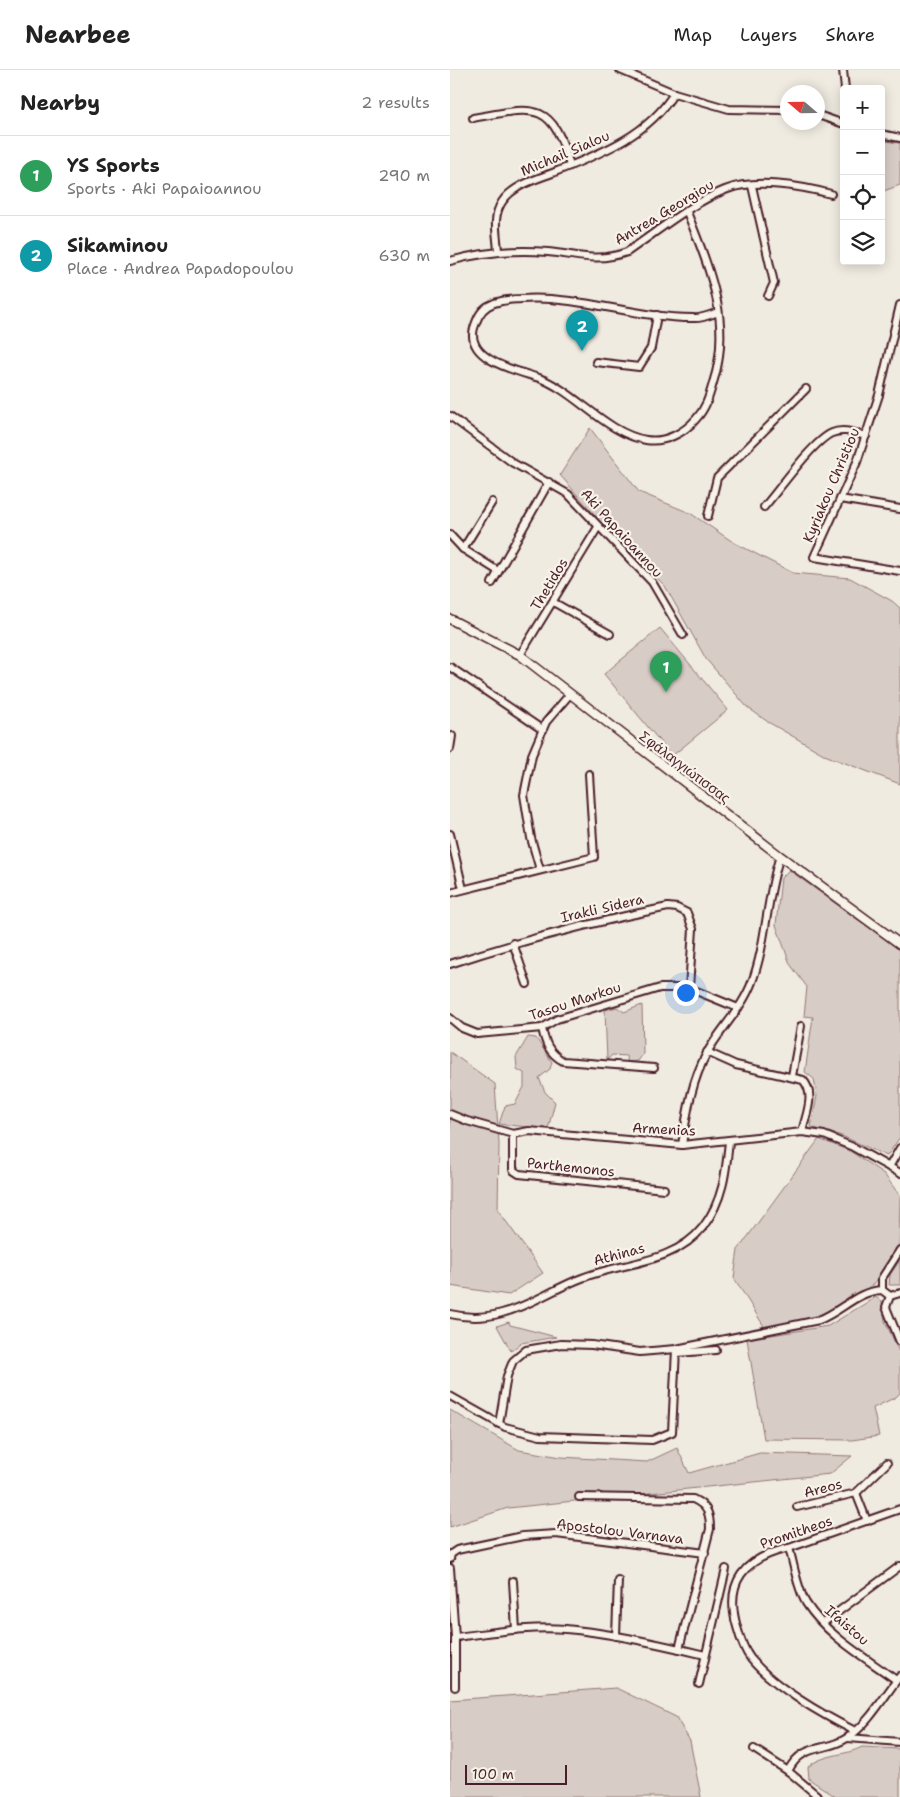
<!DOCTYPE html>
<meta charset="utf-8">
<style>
body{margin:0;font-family:"Shantell Sans",sans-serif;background:#f2f2f2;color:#222}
.controls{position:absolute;right:15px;top:15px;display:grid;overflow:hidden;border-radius:5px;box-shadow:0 2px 12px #0003}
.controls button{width:45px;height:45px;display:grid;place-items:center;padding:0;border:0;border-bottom:1px solid #e0e0e0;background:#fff;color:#222;font:25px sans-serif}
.compass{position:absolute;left:330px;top:15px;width:45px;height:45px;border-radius:50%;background:#fff;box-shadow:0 2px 12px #0003;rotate:290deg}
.scale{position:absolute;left:15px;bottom:12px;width:102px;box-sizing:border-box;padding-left:5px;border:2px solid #4a1f2b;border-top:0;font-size:14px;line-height:18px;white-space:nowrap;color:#4a1f2b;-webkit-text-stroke:4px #f7f3e8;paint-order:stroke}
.you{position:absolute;left:235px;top:922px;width:18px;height:18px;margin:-12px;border:4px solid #fff;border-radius:50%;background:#1a73e8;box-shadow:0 0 0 8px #1a73e833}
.badge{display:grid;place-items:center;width:32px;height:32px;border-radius:50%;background:#1a73e8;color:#fff;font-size:16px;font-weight:700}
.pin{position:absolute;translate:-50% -41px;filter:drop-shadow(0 1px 2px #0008)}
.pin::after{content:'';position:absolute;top:26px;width:18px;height:15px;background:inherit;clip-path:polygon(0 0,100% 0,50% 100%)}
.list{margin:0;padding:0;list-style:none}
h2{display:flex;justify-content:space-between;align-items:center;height:65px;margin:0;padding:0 20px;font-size:21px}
h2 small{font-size:16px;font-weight:400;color:#767676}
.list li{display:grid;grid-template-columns:32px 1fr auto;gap:15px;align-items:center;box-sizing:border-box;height:80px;padding:0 20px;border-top:1px solid #e0e0e0}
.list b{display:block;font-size:19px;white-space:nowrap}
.list p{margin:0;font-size:16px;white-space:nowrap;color:#767676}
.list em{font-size:16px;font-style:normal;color:#767676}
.icon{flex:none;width:28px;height:28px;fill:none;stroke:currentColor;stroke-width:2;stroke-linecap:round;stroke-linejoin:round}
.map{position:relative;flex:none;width:450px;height:1727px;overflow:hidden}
header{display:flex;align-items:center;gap:30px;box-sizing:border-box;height:70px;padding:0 25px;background:#fff;border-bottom:1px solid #e0e0e0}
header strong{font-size:24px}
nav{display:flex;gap:28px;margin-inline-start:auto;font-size:18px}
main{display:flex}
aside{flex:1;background:#fff}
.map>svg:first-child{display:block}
.green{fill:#d8cdc6;stroke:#917678}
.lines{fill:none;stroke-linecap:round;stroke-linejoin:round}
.minor-casing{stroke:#4a1f2b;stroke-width:10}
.tertiary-casing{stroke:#4a1f2b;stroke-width:11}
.minor{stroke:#f7f3e8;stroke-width:6}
.tertiary{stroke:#f7f3e8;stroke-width:8}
.labels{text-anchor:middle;stroke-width:4.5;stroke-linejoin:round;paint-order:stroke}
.street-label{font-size:14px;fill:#4a1f2b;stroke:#f7f3e8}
</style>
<header>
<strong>Nearbee</strong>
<nav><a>Map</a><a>Layers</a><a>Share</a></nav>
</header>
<main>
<aside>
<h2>Nearby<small>2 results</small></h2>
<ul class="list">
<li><span class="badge" style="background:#2e9e5b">1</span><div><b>YS Sports</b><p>Sports · Aki Papaioannou</p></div><em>290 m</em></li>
<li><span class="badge" style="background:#0f9aa8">2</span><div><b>Sikaminou</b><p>Place · Andrea Papadopoulou</p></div><em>630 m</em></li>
</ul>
</aside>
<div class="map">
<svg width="450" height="1727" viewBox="0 0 450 1727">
<rect width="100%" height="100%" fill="#f0ebe0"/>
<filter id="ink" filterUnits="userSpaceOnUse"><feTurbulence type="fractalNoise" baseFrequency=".02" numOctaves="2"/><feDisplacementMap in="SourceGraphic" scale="10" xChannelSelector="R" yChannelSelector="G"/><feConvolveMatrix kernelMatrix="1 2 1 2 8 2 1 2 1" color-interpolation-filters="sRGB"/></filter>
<g filter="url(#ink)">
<g class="green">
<path d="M434,71L450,73V115L431,122Z"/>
<path d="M140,358L189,422L240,443L283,472L343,503L400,508L442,531L450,538V714L377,686L318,652L297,637L256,589L215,516L150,451L110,405Z"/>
<path d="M210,558L278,640L222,686L154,604Z"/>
<path d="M339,800L450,880V1067L437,1086L392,1066L361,1057L367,1026L364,1009L355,1002L363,947L354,946L357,917L340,894L326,855L331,808Z"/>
<path d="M192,935L193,984L188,991L178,992L176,986L162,985L157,990L155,940L167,937L174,942Z"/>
<path d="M78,967L86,968L102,992L100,999L89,1008L95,1022L105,1032L98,1059L49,1054L55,1036L65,1034L74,1017V1003L67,999L66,987Z"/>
<path d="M0,982L45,1014L49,1074L48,1140L93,1203L59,1225L0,1216Z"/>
<path d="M369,1069L400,1081L434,1104L450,1126L449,1175L424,1214L386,1237L365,1247L315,1258L284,1208L288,1180Z"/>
<path d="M450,1190V1215H439L440,1205Z"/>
<path d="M426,1227L432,1232L435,1251L450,1284V1323L446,1327L423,1338L429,1366L402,1370L314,1369L297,1269L378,1256Z"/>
<path d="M59,1252L60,1255L106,1267L71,1273L61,1281L47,1256Z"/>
<path d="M0,1340L69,1380L111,1387L197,1392L227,1378L239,1403L310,1383L402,1386L380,1404L58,1438L0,1457Z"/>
<path d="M166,1618L226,1647L240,1671L251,1727H0V1630Z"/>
<path d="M412,1677L450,1679V1727H386L359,1709L358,1697C372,1684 395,1686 412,1677Z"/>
</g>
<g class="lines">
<g class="minor-casing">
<g id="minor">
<path d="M170,0L224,23L279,39L338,40"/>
<path d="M393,0L395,19"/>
<path d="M368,45L394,54"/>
<path d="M23,48C83,37 102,29 120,96"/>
<path d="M431,64L450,68"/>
<path d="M302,116L324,213L318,226"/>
<path d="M237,142C259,198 283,252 263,313C259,327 256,338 246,349C234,363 215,373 196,370C157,364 125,321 89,308C68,301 15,290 24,258C27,249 30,241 38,236C48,230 59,230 71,229C130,225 184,248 243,248C251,249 260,245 268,242"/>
<path d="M48,181C47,164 42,147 52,132C63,115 87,109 105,102C149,84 198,66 224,23"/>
<path d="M0,191C33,182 64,179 98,182C130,185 146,193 177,182C208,161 240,134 275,120C305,108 351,116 381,124"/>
<path d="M450,235L429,325L407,392L364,487L450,501"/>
<path d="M146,292L189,297L201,278L207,245"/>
<path d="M0,346L63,393L118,424L202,512L233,565"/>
<path d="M390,429L450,439"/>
<path d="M314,437C329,420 363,371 382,363C393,358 405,363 416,366"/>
<path d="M258,446L267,408L356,319"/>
<path d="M0,465L13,479L48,501"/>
<path d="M13,479L42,432"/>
<path d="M42,513L99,412"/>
<path d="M103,532L160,564"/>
<path d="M70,585L148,457"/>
<path d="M0,597L93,660"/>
<path d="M0,679L2,666"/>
<path d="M0,764L13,819"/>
<path d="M90,800L81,768L74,725L82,685L96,652L120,624"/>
<path d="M0,823L144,787L139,704"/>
<path d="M63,873L77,914"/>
<path d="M0,894C72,870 144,852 218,837L227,838L237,843L243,859L239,918"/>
<path d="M0,948L12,958L27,964L92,958L107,949L210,918H239L288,938"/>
<path d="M92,958C95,973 99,983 113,991L204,998"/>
<path d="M257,982L286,995L353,1010C366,1024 356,1044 352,1062"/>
<path d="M342,1006L351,956"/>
<path d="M0,1044L17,1051L63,1064L79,1061L232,1075L352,1062L374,1065L403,1077L450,1103"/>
<path d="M63,1064V1100L69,1104L214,1119"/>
<path d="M232,1075C237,1043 241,1012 257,983C270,959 292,939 302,912C317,872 316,827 330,786"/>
<path d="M439,1097L450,1078"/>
<path d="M432,1220V1208L450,1180"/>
<path d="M440,1226L436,1237L450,1272"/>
<path d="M440,1226L450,1223"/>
<path d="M0,1244C17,1248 35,1248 52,1243C80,1236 105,1218 132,1208C173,1192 224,1194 253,1157C273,1131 276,1102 279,1071"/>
<path d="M227,1283L266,1280"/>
<path d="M0,1326L55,1357L90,1366L202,1370L222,1362L226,1279"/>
<path d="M49,1354L57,1306L63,1291L76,1280L111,1274L142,1275L190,1282L226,1279L369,1250C392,1241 407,1221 432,1220L440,1226"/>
<path d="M406,1423L417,1451"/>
<path d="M129,1427L243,1429C258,1436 260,1444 260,1459L229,1579"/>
<path d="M347,1437L406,1423L437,1393"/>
<path d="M339,1478C344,1495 347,1518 356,1533C377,1566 416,1588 446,1610"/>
<path d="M0,1489L1,1484L7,1480L73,1466L106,1464L255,1483"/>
<path d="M0,1498L5,1567V1617"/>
<path d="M63,1511L66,1560"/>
<path d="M373,1553L450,1496"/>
<path d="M166,1566L168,1510"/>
<path d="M5,1567C41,1563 79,1556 116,1559C162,1563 210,1574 255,1585"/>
<path d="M249,1614L276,1499"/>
<path d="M405,1661C373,1645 324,1617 301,1589C294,1580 290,1568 287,1557C274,1512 294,1488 339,1478L450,1439"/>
<path d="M398,1668L450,1672"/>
<path d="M304,1679L338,1701L369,1727"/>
<path d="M338,1701C353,1672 374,1683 397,1668C419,1654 434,1626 450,1606"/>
</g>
</g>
<g class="tertiary-casing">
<path id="tertiary" d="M0,549L70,585L330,786L450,874"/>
</g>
<use href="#minor" class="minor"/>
<use href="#tertiary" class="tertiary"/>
</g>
</g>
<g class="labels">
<g class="street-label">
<text transform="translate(115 83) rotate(-23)" y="5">Michail Sialou</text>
<text transform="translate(214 142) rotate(-31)" y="5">Antrea Georgiou</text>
<text transform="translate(381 415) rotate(-67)" y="5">Kyriakou Christiou</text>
<text transform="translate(172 463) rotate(48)" y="5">Aki Papaioannou</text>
<text transform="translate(99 514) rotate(-59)" y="5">Thetidos</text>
<text transform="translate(235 697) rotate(37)" y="5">Σφάλαγγιώτισσας</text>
<text transform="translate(152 838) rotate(-13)" y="5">Irakli Sidera</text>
<text transform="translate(125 931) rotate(-18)" y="5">Tasou Markou</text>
<text transform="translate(214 1059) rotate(3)" y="5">Armenias</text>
<text transform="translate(121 1097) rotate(6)" y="5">Parthemonos</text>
<text transform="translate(169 1184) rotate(-15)" y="5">Athinas</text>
<text transform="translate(373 1418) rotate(-14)" y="5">Areos</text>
<text transform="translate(170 1461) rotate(7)" y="5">Apostolou Varnava</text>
<text transform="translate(346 1462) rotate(-19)" y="5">Promitheos</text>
<text transform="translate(397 1555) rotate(41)" y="5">Ifaistou</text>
</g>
</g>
</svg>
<div class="controls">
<button>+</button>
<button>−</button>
<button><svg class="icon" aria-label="locate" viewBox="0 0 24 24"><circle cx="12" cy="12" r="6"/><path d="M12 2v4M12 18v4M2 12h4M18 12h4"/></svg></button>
<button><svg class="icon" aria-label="layers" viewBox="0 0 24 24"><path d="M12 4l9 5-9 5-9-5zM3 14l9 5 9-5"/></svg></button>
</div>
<svg class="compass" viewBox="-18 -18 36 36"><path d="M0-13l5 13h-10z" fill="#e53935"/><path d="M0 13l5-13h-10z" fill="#767676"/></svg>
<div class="scale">100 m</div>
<div class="you"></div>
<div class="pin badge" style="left:216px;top:622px;background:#2e9e5b">1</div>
<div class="pin badge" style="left:132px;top:281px;background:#0f9aa8">2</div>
</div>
</main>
